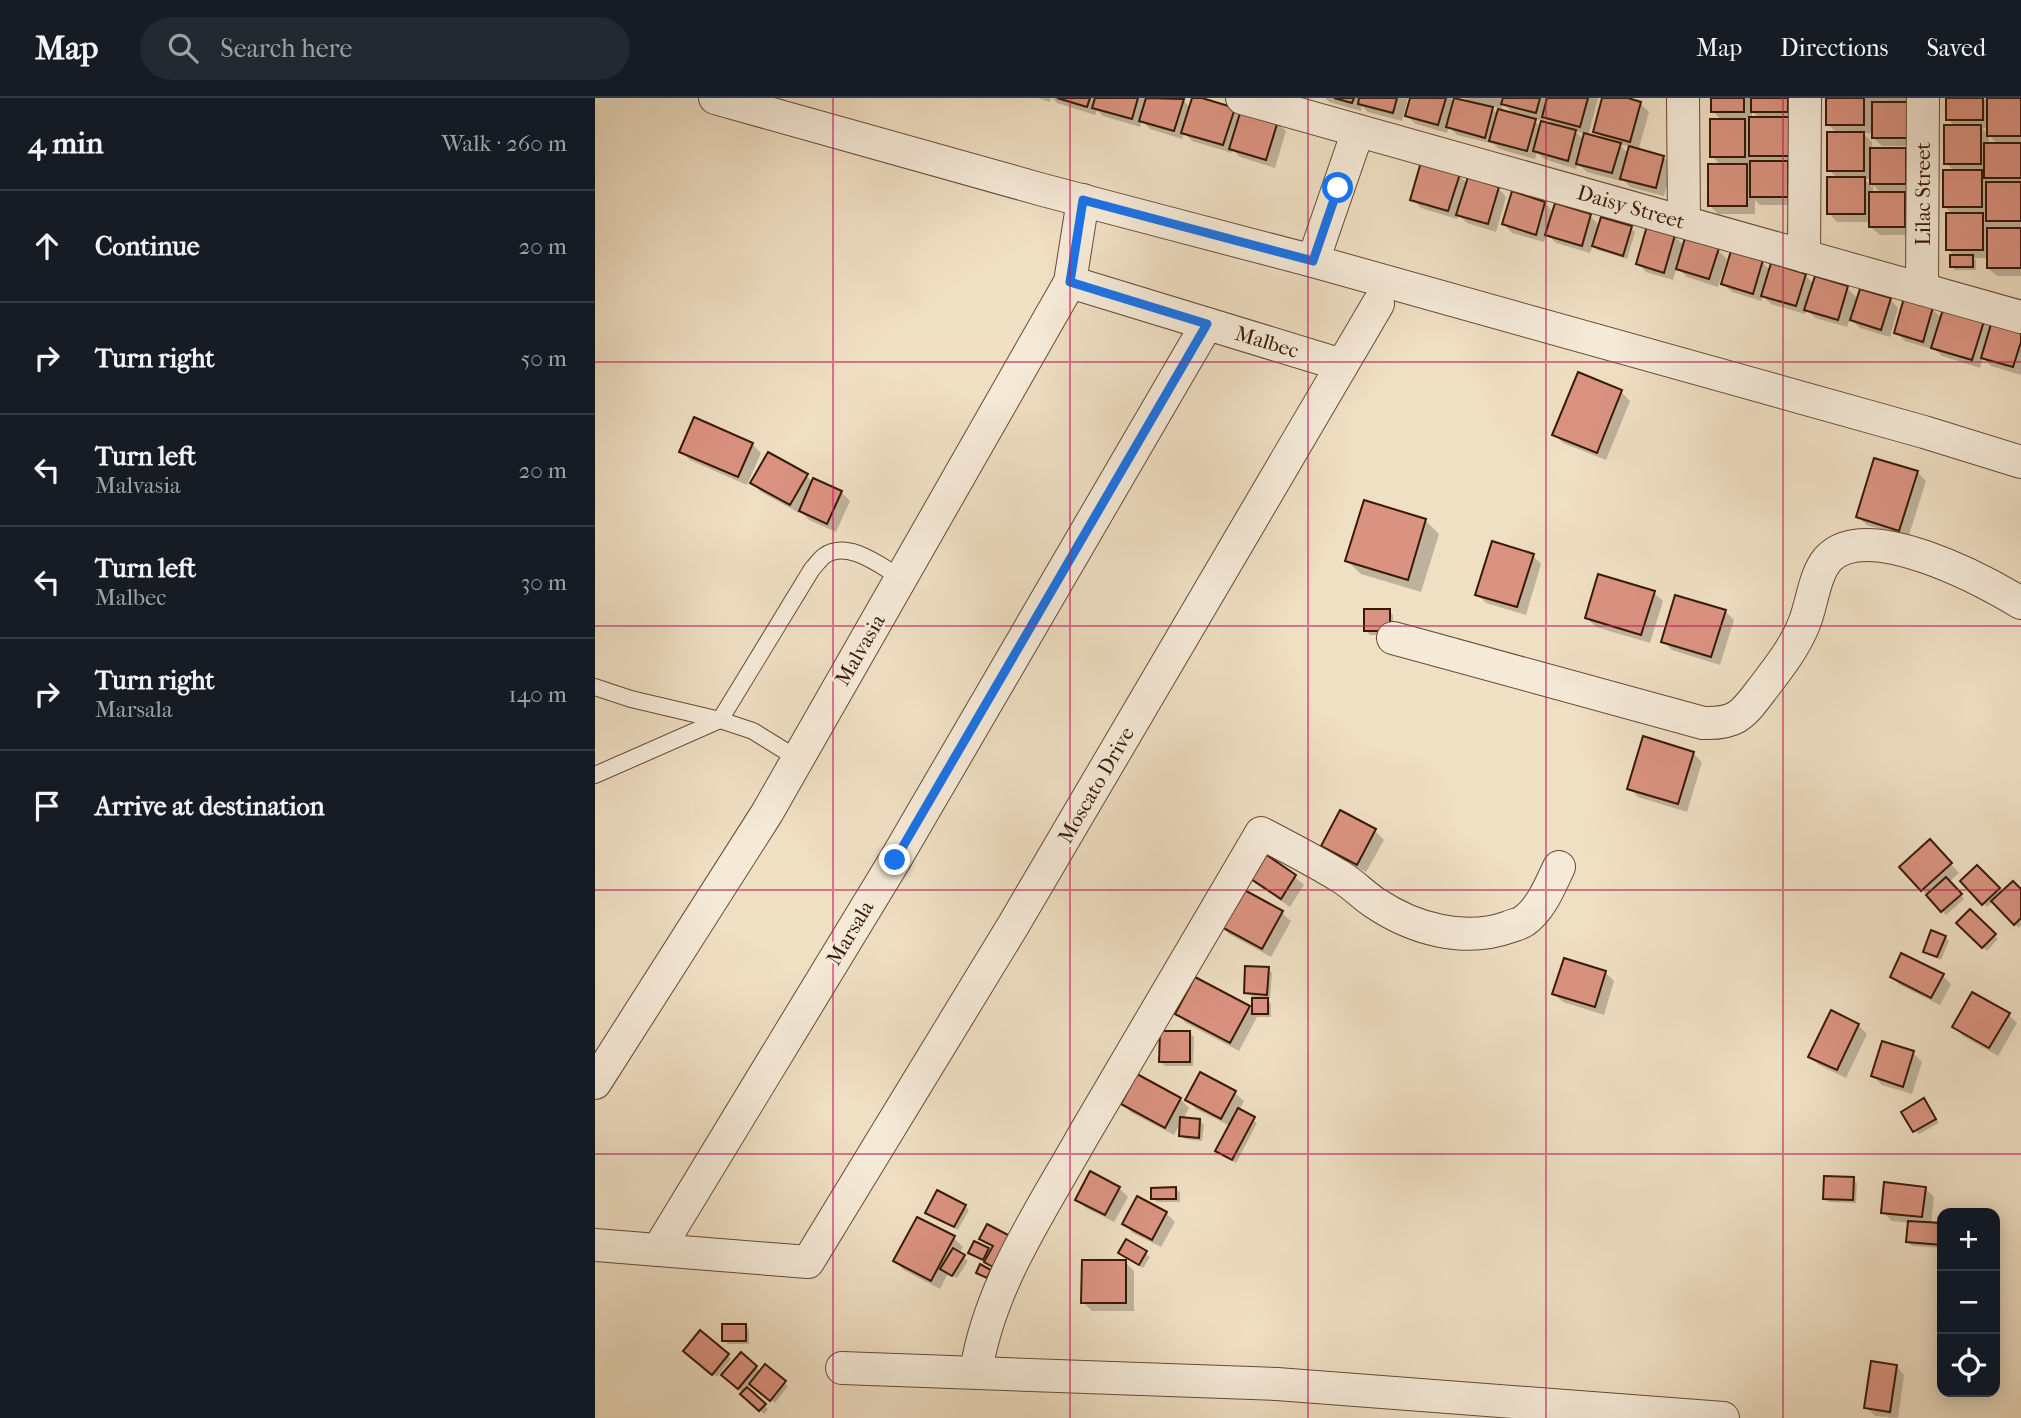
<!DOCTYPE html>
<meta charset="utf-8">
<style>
body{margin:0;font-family:"IM FELL French Canon",serif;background:#242831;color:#f1f3f6}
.controls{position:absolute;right:21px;bottom:21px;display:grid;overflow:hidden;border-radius:14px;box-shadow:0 4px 18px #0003}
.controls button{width:63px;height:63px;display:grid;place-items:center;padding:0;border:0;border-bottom:2px solid #363941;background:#171b24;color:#f1f3f6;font:35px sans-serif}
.stop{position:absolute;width:21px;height:21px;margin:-16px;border:5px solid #1a73e8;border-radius:50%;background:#fff}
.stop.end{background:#1a73e8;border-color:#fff;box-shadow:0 2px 7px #0008}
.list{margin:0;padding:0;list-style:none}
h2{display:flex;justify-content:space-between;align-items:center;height:91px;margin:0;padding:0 28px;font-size:30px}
h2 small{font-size:23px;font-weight:400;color:#9ea1a6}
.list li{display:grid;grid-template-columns:46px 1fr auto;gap:21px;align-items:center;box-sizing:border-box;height:112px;padding:0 28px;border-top:2px solid #363941}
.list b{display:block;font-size:26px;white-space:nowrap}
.list p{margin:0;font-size:23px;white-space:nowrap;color:#9ea1a6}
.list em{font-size:23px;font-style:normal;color:#9ea1a6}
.icon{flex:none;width:38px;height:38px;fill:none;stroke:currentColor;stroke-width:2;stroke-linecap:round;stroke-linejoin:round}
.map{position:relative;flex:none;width:1426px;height:1320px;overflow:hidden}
header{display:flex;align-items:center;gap:42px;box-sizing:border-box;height:98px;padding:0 35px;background:#171b24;border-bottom:2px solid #363941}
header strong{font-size:33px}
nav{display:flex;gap:38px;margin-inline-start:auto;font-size:24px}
.search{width:490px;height:63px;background:#242831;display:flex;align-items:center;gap:18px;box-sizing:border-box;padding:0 24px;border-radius:38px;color:#9ea1a6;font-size:26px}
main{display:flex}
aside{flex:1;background:#171b24}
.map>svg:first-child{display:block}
.shadow{fill:#0003;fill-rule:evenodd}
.building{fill:#db9381;stroke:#381906;stroke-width:2}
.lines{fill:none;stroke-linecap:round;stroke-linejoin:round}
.service-casing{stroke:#664a35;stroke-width:18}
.minor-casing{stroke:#664a35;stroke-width:34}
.service{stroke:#f5ead8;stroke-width:16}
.minor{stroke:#f5ead8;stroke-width:32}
.route{stroke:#1a73e8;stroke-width:9}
.grid{fill:none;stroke:#c2185b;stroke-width:2;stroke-opacity:0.55}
.labels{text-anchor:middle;stroke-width:5;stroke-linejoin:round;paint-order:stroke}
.street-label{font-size:21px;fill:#381906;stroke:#f5ead8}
</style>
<header>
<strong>Map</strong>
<div class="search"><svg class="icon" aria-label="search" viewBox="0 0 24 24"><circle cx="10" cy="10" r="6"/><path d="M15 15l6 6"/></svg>Search here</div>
<nav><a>Map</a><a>Directions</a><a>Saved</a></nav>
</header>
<main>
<aside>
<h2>4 min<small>Walk · 260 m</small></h2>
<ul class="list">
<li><svg class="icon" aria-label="ahead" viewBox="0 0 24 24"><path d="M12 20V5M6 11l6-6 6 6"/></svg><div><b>Continue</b></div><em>20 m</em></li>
<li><svg class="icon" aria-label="right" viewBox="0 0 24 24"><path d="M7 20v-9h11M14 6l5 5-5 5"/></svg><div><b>Turn right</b></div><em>50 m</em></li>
<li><svg class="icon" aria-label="left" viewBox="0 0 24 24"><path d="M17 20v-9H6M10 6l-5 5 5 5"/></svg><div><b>Turn left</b><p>Malvasia</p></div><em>20 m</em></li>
<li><svg class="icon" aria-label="left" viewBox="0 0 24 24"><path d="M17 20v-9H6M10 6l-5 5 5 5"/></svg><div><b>Turn left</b><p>Malbec</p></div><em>30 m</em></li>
<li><svg class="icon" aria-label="right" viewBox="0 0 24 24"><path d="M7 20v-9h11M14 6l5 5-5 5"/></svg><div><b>Turn right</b><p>Marsala</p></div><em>140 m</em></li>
<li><svg class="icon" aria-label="arrive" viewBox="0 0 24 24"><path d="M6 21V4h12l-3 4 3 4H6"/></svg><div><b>Arrive at destination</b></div></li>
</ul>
</aside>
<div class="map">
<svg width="1426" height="1320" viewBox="0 0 1426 1320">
<rect width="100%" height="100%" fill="#efdfc3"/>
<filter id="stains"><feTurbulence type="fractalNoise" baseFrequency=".00286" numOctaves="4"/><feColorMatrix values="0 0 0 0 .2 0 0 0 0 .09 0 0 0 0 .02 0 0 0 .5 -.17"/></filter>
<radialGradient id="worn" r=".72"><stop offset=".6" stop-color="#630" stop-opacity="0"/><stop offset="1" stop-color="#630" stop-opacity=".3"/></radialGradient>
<g class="shadow">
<path d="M443,0H456L455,4Z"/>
<path d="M457,0H581L588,2L596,10L599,0H601L639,12L646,19L682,25L691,33L680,70L645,59L638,52L637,55L597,43L589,35L587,41L555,31L547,23L545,29L508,18L502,12L500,17L462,5Z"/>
<path d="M730,0H813L807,23L773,14L767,8L766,13L734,4Z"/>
<path d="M817,0H855L860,5L861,0L874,4L870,0H1003L993,38L1010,42L1000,33L1009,0H1027L1045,5L1054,14L1043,53L1069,60L1077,68L1069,98L1035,89L1027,80L1026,83L992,74L983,66L981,71L949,61L942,54L940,61L904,51L899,46L862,37L854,29L852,35L821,26L812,18ZM908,5L920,17L906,13ZM894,8L905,10L903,16ZM936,19L948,23L946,29ZM950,19L959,28L948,25ZM980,33L991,36L989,42ZM1024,46L1035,49L1033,55Z"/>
<path d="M1118,0H1202V107H1165L1160,102V116H1123L1115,108L1126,68L1117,58L1127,23L1118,13ZM1157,13L1165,21H1157Z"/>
<path d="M1233,0H1313L1320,48H1287L1278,39V35H1268L1277,44V52H1311L1320,61V94H1308L1318,105V137H1285L1276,129V124H1242L1234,115L1243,81L1234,72L1242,35L1233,26ZM1269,81H1277V89ZM1278,87L1287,96H1278Z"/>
<path d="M1353,0L1426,3V178H1402L1393,170V160H1378L1381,162V172H1360L1357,169L1360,159L1353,151L1358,117L1350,109L1360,74L1351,65L1360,28L1353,21ZM1387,30H1394V37ZM1394,37L1400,44L1403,47H1394Z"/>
<path d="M864,78L873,86L903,90L911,99L901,134L872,125L863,116L862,121L826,110L817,101Z"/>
<path d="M950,105L959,115L995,118L1005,128L1036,130L1040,134L1032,161L1003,152L998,147L995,155L961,145L952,136L949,144L917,135L909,126Z"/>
<path d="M1079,138L1090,148L1123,152L1132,161L1123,189L1092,179L1082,169L1078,182L1051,174L1043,165Z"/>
<path d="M1167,164L1175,172L1210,177L1219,186L1252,190L1263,201H1295L1303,210L1295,239L1265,230L1255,220L1252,229L1220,220L1211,211L1210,216L1176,206L1168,198L1166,203L1137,194L1128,186Z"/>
<path d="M1337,211L1347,220L1389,221L1395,228L1426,237V277L1396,268L1388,260L1385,270L1347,258L1337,249V251L1310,243L1301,234Z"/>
<path d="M1026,294L1035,303L1011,362L968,345L959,336Z"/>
<path d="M157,346L166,355L152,387L95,362L86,353Z"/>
<path d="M1322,374L1331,383L1313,440L1272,427L1263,419Z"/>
<path d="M211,378L218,384L246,394L255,403L241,434L214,422L205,413L204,415L166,394L157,385Z"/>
<path d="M770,404L831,423L844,436L826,494L766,476L752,463Z"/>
<path d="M938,458L946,466L931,517L891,505L882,496Z"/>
<path d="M1059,495L1068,503L1055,545L1001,529L992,520Z"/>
<path d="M794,513L798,517V537H775L771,533Z"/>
<path d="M1130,513L1139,522L1125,567L1077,552L1068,543Z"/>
<path d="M1098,655L1107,664L1092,714L1043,699L1034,690Z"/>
<path d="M746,715L780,733L789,742L771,774L737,756L729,748Z"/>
<path d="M1343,752L1364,775L1354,784L1369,801L1351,817L1306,769Z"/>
<path d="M667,756L700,779L709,787L695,809L661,786L652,777Z"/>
<path d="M1382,769L1407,795L1426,793V827L1424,830L1399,803L1392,809L1367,783Z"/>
<path d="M1375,814L1403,841L1392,853L1364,825Z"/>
<path d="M687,815L696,823L676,859L634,836L625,827Z"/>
<path d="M1350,839L1354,843L1346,862L1330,853Z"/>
<path d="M673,871L677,875L675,900L670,899L676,906V919H662L644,953L591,925L582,916L654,909L658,913V899L651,894Z"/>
<path d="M1010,874L1019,883L1009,917L968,904L959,896Z"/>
<path d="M1348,878L1356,886L1345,907L1305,887L1297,879Z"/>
<path d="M1413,916L1422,925L1403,958L1368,938L1359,929Z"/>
<path d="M1263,927L1272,936L1251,980L1224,967L1215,959Z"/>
<path d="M595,935L599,939L598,968H570L566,964Z"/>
<path d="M1288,945L1318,955L1327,964L1317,996L1287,987L1278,978Z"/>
<path d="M606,977L640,995L649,1003L644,1013L662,1025L641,1065L622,1053L635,1028L601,1011L593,1002Z"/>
<path d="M585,1001L594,1010L588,1021L605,1023L609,1027L607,1043L590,1041L586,1037L587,1022L579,1037L537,1015L528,1006Z"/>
<path d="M1329,1002L1344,1025L1324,1036L1320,1033Z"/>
<path d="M1258,1081L1262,1085L1261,1105L1234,1104L1230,1100Z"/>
<path d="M524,1090L533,1099L519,1124L491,1110L482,1101Z"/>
<path d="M1330,1090L1339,1099L1336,1126L1347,1127V1150L1317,1148L1313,1144L1315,1125L1297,1123L1288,1114Z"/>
<path d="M581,1091L585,1095V1104H562L558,1100Z"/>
<path d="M370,1108L374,1112L363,1132L332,1114Z"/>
<path d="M571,1115L580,1124L566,1149L538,1135L529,1126Z"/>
<path d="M359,1140L368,1149L364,1156L373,1163L362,1180L353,1175L345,1191L309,1172L300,1163Z"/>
<path d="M414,1140L402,1171L375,1155L393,1151L396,1155L399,1150L386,1141Z"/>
<path d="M532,1144L555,1159L548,1170L525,1155Z"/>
<path d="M530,1164L539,1173V1213H497L488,1204Z"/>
<path d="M151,1228L154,1232V1246H133L129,1242Z"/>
<path d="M94,1256L133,1257L136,1261L122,1279Z"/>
<path d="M146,1257L166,1274L193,1288L180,1305L155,1284L150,1290L173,1311L169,1316L129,1277Z"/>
<path d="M1301,1268L1309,1277L1303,1320L1280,1318L1271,1309Z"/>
</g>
<g class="building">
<path d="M462,0H495L492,9Z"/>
<path d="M500,0H543L537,21L497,10Z"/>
<path d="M551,0L589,1L579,33L544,23Z"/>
<path d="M597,0H607L640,10L628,47L586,35Z"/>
<path d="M739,0H759L757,5Z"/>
<path d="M764,0H802L798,15L763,6Z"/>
<path d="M815,0H851L843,27L810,18Z"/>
<path d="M859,0L898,9L890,40L851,29Z"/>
<path d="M908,0H945L941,15L906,6Z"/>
<path d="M952,0H993L985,29L947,19Z"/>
<path d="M1007,0H1033L1046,4L1035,44L998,34Z"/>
<rect x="1116" y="0" width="33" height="14"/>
<rect x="1156" y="0" width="37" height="14"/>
<rect x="1231" y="0" width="38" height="27"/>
<rect x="1351" y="0" width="37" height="22"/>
<rect x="1392" y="0" width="34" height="38"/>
<rect x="1277" y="4" width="35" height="36"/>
<path d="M903,11L941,21L932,53L894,43Z"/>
<path d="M646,12L683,23L671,62L634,51Z"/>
<rect x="1154" y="19" width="40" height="39"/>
<rect x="1115" y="21" width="35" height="38"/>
<path d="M946,23L981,32L973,63L938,53Z"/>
<rect x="1349" y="27" width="37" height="39"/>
<rect x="1232" y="34" width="37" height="39"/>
<path d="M989,35L1026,45L1017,75L981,66Z"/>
<rect x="1389" y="45" width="37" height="35"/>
<path d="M1034,48L1069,58L1061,90L1025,81Z"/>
<rect x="1275" y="50" width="36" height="36"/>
<rect x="1155" y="63" width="38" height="36"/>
<path d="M826,64L865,76L853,113L815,102Z"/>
<rect x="1113" y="66" width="39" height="42"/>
<rect x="1348" y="72" width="39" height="37"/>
<path d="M873,79L904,89L893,126L861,117Z"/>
<rect x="1232" y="79" width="38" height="37"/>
<rect x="1391" y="84" width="35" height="39"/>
<path d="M917,93L950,104L941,137L907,126Z"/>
<rect x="1274" y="94" width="36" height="35"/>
<path d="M960,105L996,116L987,148L950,137Z"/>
<rect x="1351" y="115" width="37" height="37"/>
<path d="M1006,119L1037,128L1028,158L997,148Z"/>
<path d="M1052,128L1080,137L1069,175L1041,166Z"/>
<rect x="1392" y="130" width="34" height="40"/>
<path d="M1090,140L1124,150L1114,181L1081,171Z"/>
<path d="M1136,153L1168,162L1158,196L1126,186Z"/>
<rect x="1355" y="157" width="23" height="12"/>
<path d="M1176,165L1211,176L1201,208L1166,198Z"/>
<path d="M1220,178L1253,188L1243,222L1209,212Z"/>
<path d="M1265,191L1296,200L1286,232L1255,222Z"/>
<path d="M1309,200L1338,209L1328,244L1299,235Z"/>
<path d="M1349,208L1390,220L1377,262L1336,250Z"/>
<path d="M1396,226L1426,235V244L1418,269L1386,260Z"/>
<path d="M983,274L1027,292L1002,355L957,337Z"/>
<path d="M99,319L158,345L143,379L84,354Z"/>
<path d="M173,354L213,376L195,407L155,385Z"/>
<path d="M1279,360L1323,373L1304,433L1261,419Z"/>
<path d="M218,380L247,393L232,426L204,413Z"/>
<path d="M769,402L831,421L813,482L750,463Z"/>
<path d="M897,443L939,456L922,509L880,497Z"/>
<path d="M1003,476L1060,493L1046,537L990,520Z"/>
<path d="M1080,497L1131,512L1116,559L1066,544Z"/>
<rect x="769" y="511" width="26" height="22"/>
<path d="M1048,638L1099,654L1083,706L1032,691Z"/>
<path d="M745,712L781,731L762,767L726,748Z"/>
<path d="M1335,741L1357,765L1326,793L1304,769Z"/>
<path d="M666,753L701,777L686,801L650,777Z"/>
<path d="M1382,767L1405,790L1387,807L1365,783Z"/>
<path d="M1351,779L1367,796L1346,814L1331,797Z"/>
<path d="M1418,783L1426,791V820L1419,827L1396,803Z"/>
<path d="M644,789L688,813L667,851L623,827Z"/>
<path d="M1375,811L1401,836L1387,850L1361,825Z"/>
<path d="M1336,832L1351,838L1342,859L1328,854Z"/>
<path d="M1306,855L1349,876L1336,900L1295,879Z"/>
<path d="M969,860L1011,873L1000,909L957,896Z"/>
<path d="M650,868L674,869L672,897L649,895Z"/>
<path d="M600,879L655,908L635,945L580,916Z"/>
<path d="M1377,894L1415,915L1394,950L1357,929Z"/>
<rect x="657" y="900" width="16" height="16"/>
<path d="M1236,912L1264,926L1242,972L1213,959Z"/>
<path d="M565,933H595V964H564Z"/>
<path d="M1287,943L1319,953L1308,989L1276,978Z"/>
<path d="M605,974L641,993L626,1021L590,1002Z"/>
<path d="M542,976L586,1000L570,1030L526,1006Z"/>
<path d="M1329,1000L1341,1021L1318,1034L1306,1014Z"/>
<path d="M643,1010L660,1019L637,1062L620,1053Z"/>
<path d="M585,1019L605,1021L604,1040L584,1038Z"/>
<path d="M495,1073L525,1089L510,1117L480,1102Z"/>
<path d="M1229,1078L1259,1079L1258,1102L1228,1101Z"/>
<path d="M1289,1084L1331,1089L1327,1119L1286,1115Z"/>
<path d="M581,1089V1101H556V1090Z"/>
<path d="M342,1092L371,1107L359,1129L330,1115Z"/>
<path d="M542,1098L572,1114L557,1142L527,1126Z"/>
<path d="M322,1119L360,1138L336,1183L298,1163Z"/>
<path d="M1313,1123L1347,1125V1147L1311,1144Z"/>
<path d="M392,1126L415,1138L398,1169L389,1164L398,1148L384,1141Z"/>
<path d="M531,1141L552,1153L544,1167L523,1155Z"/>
<path d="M379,1143L394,1150L388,1162L373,1155Z"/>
<path d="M358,1150L370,1157L357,1178L345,1171Z"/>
<path d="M487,1162H531V1205H486Z"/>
<path d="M385,1166L396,1172L392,1180L381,1175Z"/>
<rect x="127" y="1226" width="24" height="17"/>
<path d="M105,1232L134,1256L117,1277L88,1253Z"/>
<path d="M146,1254L162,1268L143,1291L126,1277Z"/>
<path d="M1276,1263L1302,1267L1295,1314L1269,1310Z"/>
<path d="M170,1266L191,1283L175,1303L154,1286Z"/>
<path d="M152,1289L171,1306L164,1313L145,1296Z"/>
</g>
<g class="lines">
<g class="service-casing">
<g id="service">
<path d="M0,589L36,601L125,622L158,633L203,661"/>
<path d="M0,677L125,622L217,471C221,467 225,461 229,458C253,441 286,468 306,480"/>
</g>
</g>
<g class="minor-casing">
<g id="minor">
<path d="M120,0L448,92L718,163L1329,334L1426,364"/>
<path d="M647,0L1426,219"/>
<path d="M1088,0L1089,124"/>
<path d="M1209,158L1210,0"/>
<path d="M718,163L763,33"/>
<path d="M475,184L747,267"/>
<path d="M1327,191L1328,0"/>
<path d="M798,540L1108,625C1140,626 1147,618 1165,594C1181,573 1199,551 1209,526C1217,507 1219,477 1233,461C1271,419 1388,482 1426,505"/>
<path d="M0,985L172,715L475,184L488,102"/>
<path d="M0,1147L213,1164L419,826L783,206"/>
<path d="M63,1152L300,762L612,226"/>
<path d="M247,1270L682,1286L1128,1320"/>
<path d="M381,1274C394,1188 446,1113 488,1038C547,937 606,836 666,735C693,749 720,763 746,779C759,787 768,797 780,805C819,831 869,845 914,829C918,827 925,826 929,823C946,811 955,788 964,769"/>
</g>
</g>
<use href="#service" class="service"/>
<use href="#minor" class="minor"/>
</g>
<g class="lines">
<path class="route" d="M300,762L612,226L475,184L488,102L718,163L743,90"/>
</g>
<path class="grid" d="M238,0V1320M475,0V1320M713,0V1320M951,0V1320M1188,0V1320M0,264H1426M0,528H1426M0,792H1426M0,1056H1426"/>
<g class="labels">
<g class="street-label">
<text transform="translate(1328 96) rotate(-90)" y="7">Lilac Street</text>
<text transform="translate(1036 109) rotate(16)" y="7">Daisy Street</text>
<text transform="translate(672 244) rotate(17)" y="7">Malbec</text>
<text transform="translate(265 552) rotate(-60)" y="7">Malvasia</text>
<text transform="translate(501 687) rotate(-60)" y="7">Moscato Drive</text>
<text transform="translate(255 835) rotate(-59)" y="7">Marsala</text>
</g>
</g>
<rect width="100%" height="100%" filter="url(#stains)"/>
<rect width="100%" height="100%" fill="url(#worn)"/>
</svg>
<div class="controls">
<button>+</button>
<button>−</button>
<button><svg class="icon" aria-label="locate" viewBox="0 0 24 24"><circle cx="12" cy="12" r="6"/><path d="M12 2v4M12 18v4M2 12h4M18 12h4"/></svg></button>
</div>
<div class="stop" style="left:743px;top:90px"></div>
<div class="stop end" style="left:300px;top:762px"></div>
</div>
</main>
